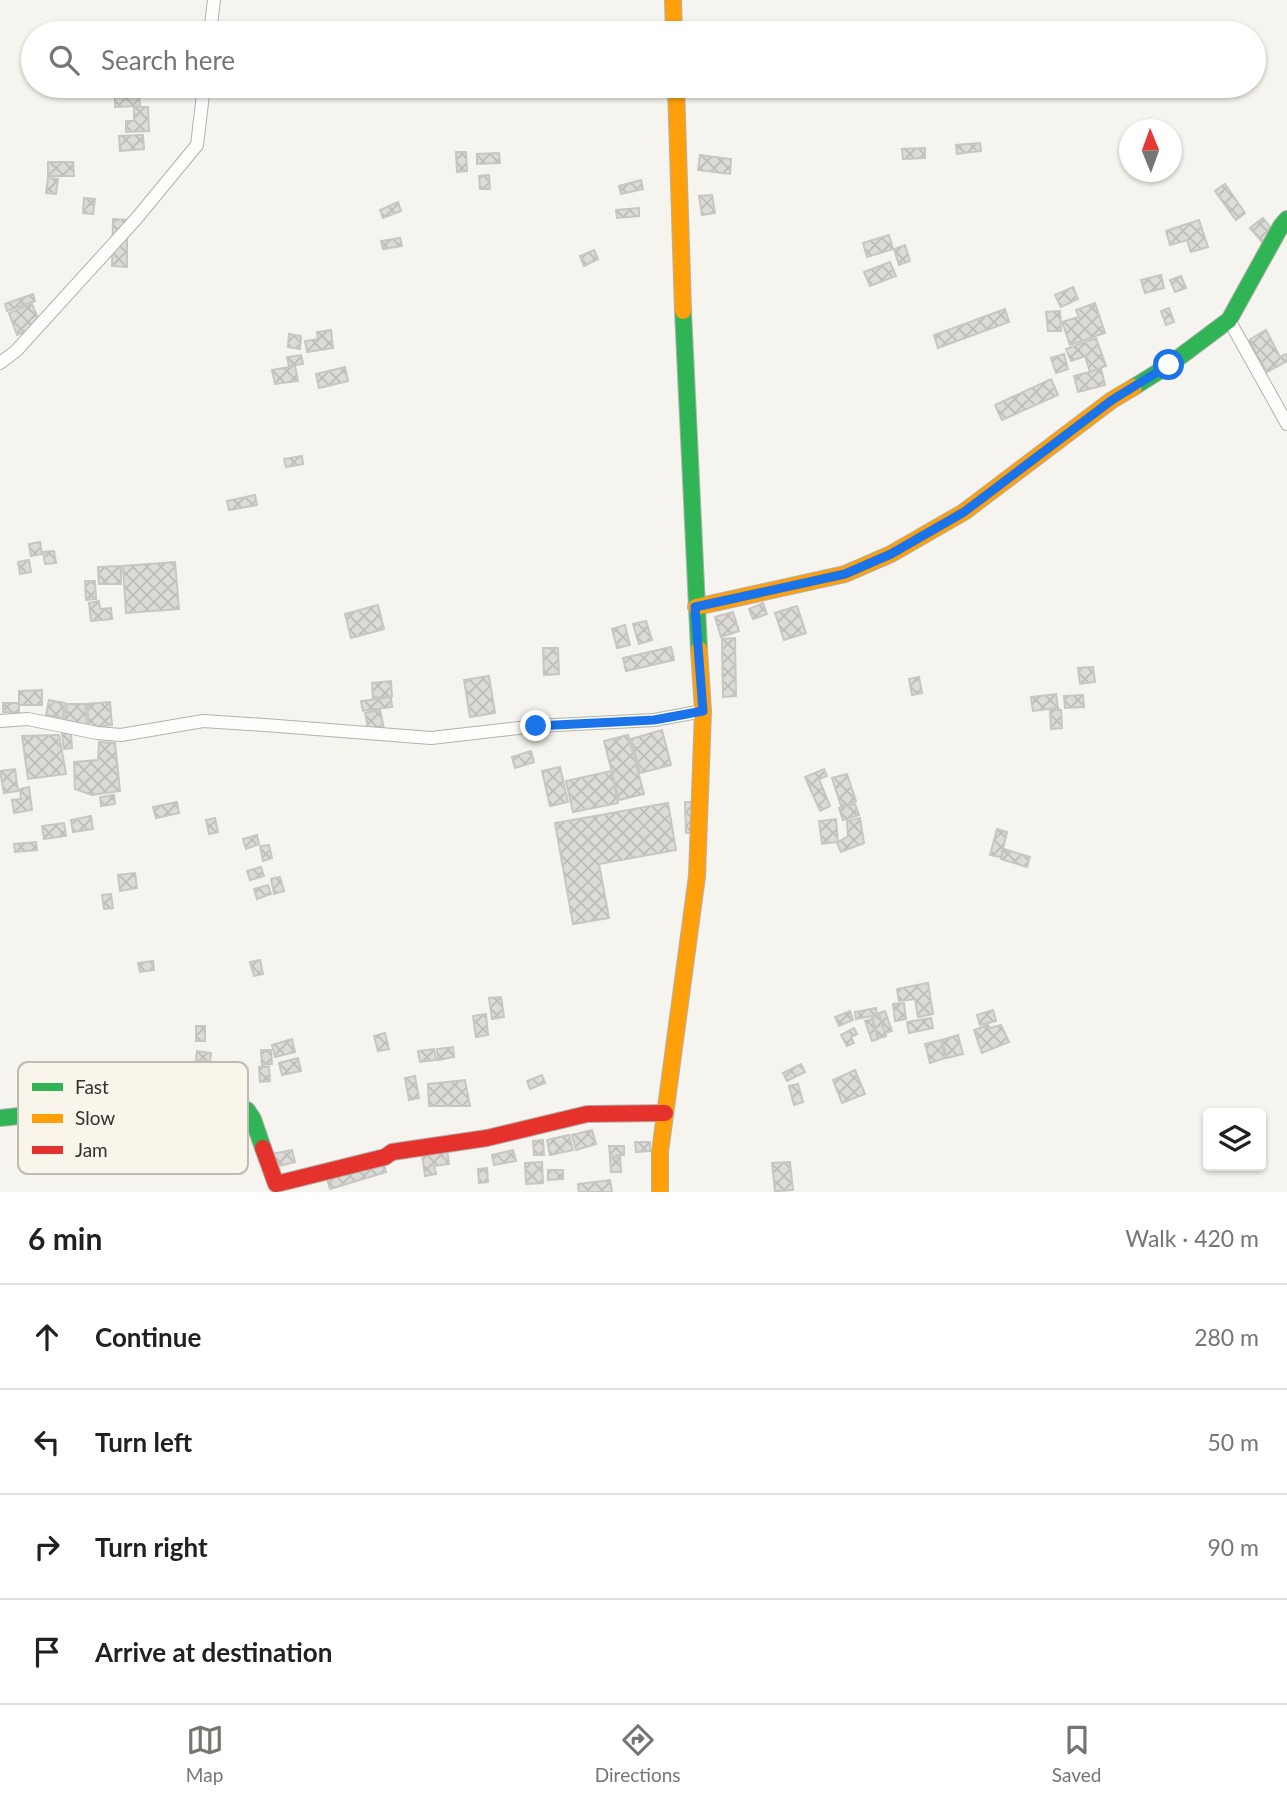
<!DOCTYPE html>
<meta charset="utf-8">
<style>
body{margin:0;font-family:Lato,sans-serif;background:#f2f2f2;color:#202124}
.controls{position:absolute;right:21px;bottom:21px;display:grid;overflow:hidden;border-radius:7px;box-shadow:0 2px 5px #0004}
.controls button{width:63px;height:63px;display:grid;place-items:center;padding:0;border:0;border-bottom:2px solid #e0e0e0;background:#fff;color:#202124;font:35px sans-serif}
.compass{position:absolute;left:1119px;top:119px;width:63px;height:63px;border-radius:50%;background:#fff;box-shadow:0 2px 5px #0004;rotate:359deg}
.stop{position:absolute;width:21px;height:21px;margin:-16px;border:5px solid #1a73e8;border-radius:50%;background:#fff}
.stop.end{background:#1a73e8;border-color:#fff;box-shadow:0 2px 7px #0008}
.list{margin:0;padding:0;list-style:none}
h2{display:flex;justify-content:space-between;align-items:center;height:91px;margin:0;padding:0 28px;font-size:30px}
h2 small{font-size:23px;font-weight:400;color:#757577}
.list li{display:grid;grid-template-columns:46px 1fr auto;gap:21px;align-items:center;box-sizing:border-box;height:105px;padding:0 28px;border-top:2px solid #e0e0e0}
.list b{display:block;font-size:26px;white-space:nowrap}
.list em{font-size:23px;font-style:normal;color:#757577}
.icon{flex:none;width:38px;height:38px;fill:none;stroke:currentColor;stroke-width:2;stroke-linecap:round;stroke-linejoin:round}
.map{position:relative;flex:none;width:1287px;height:1192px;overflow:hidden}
.search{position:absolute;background:#fff;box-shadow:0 2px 5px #0004;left:21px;right:21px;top:21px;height:77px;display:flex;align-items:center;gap:18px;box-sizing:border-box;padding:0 24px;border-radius:38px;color:#757577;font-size:26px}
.sheet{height:511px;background:#fff}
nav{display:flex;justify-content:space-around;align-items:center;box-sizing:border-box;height:98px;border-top:2px solid #e0e0e0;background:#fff;font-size:19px;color:#757577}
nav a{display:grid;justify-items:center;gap:4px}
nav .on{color:#787671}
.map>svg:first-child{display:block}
.building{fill:url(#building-cross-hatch);stroke:#c8c6c1;stroke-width:2}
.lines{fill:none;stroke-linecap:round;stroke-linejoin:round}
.street-casing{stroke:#b3b1ad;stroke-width:14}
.fast-casing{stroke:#b3b1ad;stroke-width:18}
.slow-casing{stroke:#b3b1ad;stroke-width:18}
.jam-casing{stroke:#b3b1ad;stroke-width:18}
.street{stroke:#fefdfc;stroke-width:12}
.fast{stroke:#30b455;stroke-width:16}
.slow{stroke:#ff9f0a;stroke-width:16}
.jam{stroke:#e5322d;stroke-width:16}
.route{stroke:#1a73e8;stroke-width:9}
.key{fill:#faf5eb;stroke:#bfbab2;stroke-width:2}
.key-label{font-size:19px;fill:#34322e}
</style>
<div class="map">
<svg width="1287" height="1192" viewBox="0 0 1287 1192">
<defs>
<pattern id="building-cross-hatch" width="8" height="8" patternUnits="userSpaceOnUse" patternTransform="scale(1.75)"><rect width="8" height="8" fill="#dddbd7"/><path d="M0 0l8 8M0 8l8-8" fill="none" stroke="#bebcb9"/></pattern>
</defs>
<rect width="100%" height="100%" fill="#f6f4ee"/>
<g class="building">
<path d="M139,92L140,106L115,107V93Z"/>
<path d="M134,107H148L149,131L126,132V121H134Z"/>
<path d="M143,135L144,149L120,151L119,136Z"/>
<path d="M980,143L981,151L957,154L956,145Z"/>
<path d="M925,148V158L903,159L902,149Z"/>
<path d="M456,152H466L467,171L457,172Z"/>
<path d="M499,153L500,163L477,164V154Z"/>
<path d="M700,155L731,159L730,174L698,170Z"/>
<path d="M48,162H73L74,176H48Z"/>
<path d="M489,175L490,189H480L479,176Z"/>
<path d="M48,178L58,179L56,194L46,193Z"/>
<path d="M641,180L643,189L621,194L619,186Z"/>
<path d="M1225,184L1245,213L1236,220L1215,191Z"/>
<path d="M712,195L715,213L702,215L699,196Z"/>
<path d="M84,198L95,199L93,214L83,213Z"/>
<path d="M398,202L401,211L383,218L380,210Z"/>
<path d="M639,208V216L617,218L616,210Z"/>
<path d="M1263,218L1274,232L1262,242L1250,228Z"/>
<path d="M113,219L127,220V267L112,266Z"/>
<path d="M1199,220L1208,247L1191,252L1187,240L1170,245L1166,231Z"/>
<path d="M889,235L893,249L867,257L863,243Z"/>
<path d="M400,238L402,246L383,249L381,241Z"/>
<path d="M905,245L910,261L899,265L894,249Z"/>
<path d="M594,250L598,259L584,266L580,256Z"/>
<path d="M890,262L896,276L870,286L864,272Z"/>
<path d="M1161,275L1164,288L1145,293L1141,280Z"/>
<path d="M1181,276L1186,288L1175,292L1170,280Z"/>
<path d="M1073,287L1078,299L1061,307L1055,295Z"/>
<path d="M33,294L35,301L7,311L5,304Z"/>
<path d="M1095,303L1105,333L1070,345L1062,322L1079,317L1076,310Z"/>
<path d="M32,304L41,326L17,335L9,313Z"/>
<path d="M1169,308L1174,322L1166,325L1161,311Z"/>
<path d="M1005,309L1009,322L938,348L934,335Z"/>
<path d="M1060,311L1061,331H1048L1046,312Z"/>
<path d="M331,330L333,348L307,352L305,341L318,339L317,332Z"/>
<path d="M1266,330L1280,357L1286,354L1287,355V361L1267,372L1249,340Z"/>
<path d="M289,334L301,336L300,349L288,347Z"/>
<path d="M1096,338L1106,366L1090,372L1085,356L1071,361L1066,349Z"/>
<path d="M1064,354L1068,369L1056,373L1051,358Z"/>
<path d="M301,355L303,364L289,366L287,357Z"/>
<path d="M295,366L298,381L275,384L272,370Z"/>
<path d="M345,367L348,381L319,388L316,374Z"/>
<path d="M1101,369L1105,385L1078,392L1074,376Z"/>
<path d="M1051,379L1058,395L1002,420L995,405Z"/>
<path d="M302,456L303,464L286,467L284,459Z"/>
<path d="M255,495L257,505L229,510L227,501Z"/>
<path d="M40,542L42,554L31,556L29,544Z"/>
<path d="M54,551L56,563L45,564L43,552Z"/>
<path d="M29,560L31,572L20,574L18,562Z"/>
<path d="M175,562L179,609L126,613L123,566Z"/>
<path d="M121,566V584H99L98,567Z"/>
<path d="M85,581H95L96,599L86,600Z"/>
<path d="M99,601L100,609L111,608L112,619L91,621L89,603Z"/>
<path d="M763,603L767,614L753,619L749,609Z"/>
<path d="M378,605L384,629L351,638L345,614Z"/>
<path d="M797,606L806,633L784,640L775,613Z"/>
<path d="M733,612L739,631L721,637L715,617Z"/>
<path d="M646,621L652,640L639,644L633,624Z"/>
<path d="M625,625L630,645L617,648L612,629Z"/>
<path d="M735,638L736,696L723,697L722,639Z"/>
<path d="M671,647L674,660L626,671L623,658Z"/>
<path d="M543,648H558L559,674L544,675Z"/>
<path d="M1093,667L1095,682L1080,684L1078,668Z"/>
<path d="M489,676L495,713L470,717L464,680Z"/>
<path d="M919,677L922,693L912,695L909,679Z"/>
<path d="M391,681L392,696L373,698L372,683Z"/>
<path d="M42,690V705H19V691Z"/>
<path d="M1056,694L1058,708L1033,711L1031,697Z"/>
<path d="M1083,695L1084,707L1065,708L1064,696Z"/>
<path d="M391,697L392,707L363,711L361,701Z"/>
<path d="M49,700L65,703L63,718L46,715Z"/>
<path d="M110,702L112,725L89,727L87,704Z"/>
<rect x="3" y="703" width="16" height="9"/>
<path d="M67,704H85L87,725L65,720Z"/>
<path d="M380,710L384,729L369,732L365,713Z"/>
<path d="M1050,710H1061L1062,728L1051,729Z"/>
<path d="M662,730L671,765L640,773L631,739Z"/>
<path d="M71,733L72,748L64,749L62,734Z"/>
<path d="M59,735L66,774L28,779L22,736Z"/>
<path d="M628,735L644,794L619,800L604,741Z"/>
<path d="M99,742L115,743L120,791L92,795L75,789L74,762L98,760Z"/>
<path d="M531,751L534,762L515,768L512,757Z"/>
<path d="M560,767L568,802L550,806L542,771Z"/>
<path d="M15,769L18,791L4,793L0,771Z"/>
<path d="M824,769L827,776L819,779L830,806L820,811L805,777Z"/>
<path d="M611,771L618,803L573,812L566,781Z"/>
<path d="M847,774L856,801L841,806L832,778Z"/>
<path d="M29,787L32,810L14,813L12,800L21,799L20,789Z"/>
<path d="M114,795L115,804L101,806L100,797Z"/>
<path d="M177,802L179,813L156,818L153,807Z"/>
<path d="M685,802H697V833H686Z"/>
<path d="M668,803L676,850L599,864L609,918L573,924L555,823Z"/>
<path d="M855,804L859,815L843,820L839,808Z"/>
<path d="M91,816L93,829L73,832L71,820Z"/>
<path d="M215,818L218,832L209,834L206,820Z"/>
<path d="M860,818L864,843L841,852L837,843L848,836L847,821Z"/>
<path d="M836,819L838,842L822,844L819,821Z"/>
<path d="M64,823L66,836L44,839L42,826Z"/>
<path d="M997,829L1007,832L1001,857L990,855Z"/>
<path d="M257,835L259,844L246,849L243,839Z"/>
<path d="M36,842L37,850L15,852L14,844Z"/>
<path d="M269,845L272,858L263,861L260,846Z"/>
<path d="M1004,849L1030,857L1027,867L1001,859Z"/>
<path d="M261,867L264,876L250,880L247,871Z"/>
<path d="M135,873L137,888L120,891L118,875Z"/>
<path d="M280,877L284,891L274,894L271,879Z"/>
<path d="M268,885L271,894L257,899L254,889Z"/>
<path d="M111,894L113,908L104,909L102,895Z"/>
<path d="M260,960L263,974L254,976L250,962Z"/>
<path d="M153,961L154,970L140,972L138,963Z"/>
<path d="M928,983L933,1014L918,1017L915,999L899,1001L897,989Z"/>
<path d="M501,997L504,1017L492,1019L489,998Z"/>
<path d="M904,1003L906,1019L895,1021L893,1004Z"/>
<path d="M876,1008L877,1015L856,1019L855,1012Z"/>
<path d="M993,1010L996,1021L980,1025L977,1015Z"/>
<path d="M850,1011L853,1020L839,1026L835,1017Z"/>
<path d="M885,1011L892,1031L885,1033L879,1013Z"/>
<path d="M486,1014L488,1035L476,1037L473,1016Z"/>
<path d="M879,1016L886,1036L879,1038L872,1018Z"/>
<path d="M931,1018L933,1028L909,1033L907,1022Z"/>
<path d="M872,1019L878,1039L872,1041L865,1021Z"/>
<path d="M988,1025L990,1028L1001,1025L1009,1042L982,1053L974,1030Z"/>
<rect x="196" y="1026" width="9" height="15"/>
<path d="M854,1028L857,1034L851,1037L854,1043L847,1046L841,1035Z"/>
<path d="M385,1033L389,1049L378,1051L374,1036Z"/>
<path d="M958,1035L963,1054L947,1058L942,1040Z"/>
<path d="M292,1039L295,1052L275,1057L272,1045Z"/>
<path d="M941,1040L945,1058L930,1063L925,1044Z"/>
<path d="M453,1047L454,1057L438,1060L437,1049Z"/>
<path d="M434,1049L436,1060L420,1062L418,1051Z"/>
<path d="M261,1050H271L272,1064L262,1065Z"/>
<path d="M197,1051L211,1053L210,1062L196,1061Z"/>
<path d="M298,1058L301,1071L282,1075L279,1063Z"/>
<path d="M801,1064L805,1072L787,1081L783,1073Z"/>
<path d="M259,1067H269L270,1081L260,1082Z"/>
<path d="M855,1070L865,1094L842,1103L833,1080Z"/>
<path d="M542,1075L545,1083L530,1089L527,1081Z"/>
<path d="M415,1076L419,1098L409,1100L405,1078Z"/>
<path d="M465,1080L470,1106H429L428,1084Z"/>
<path d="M798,1084L803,1102L794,1105L789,1086Z"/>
<path d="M592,1130L596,1144L576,1150L572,1135Z"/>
<path d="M569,1135L573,1150L550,1155L547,1140Z"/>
<path d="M543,1140L544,1155H534L533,1141Z"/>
<path d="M635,1142H650V1151L636,1152Z"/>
<path d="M609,1146H624V1155L610,1156Z"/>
<path d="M292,1150L295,1162L275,1167L272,1154Z"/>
<path d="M447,1150L449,1164L434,1166L436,1174L425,1176L422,1153Z"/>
<path d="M513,1150L516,1161L494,1165L492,1155Z"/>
<path d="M620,1157L621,1172H611L610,1158Z"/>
<path d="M383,1162L386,1172L330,1189L327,1179Z"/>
<path d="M542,1162L543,1183L526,1184L525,1163Z"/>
<path d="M790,1162L793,1190L775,1191L772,1163Z"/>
<path d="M487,1168L488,1182L479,1183L478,1169Z"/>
<path d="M548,1170H563V1179L548,1180Z"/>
<path d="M610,1180L612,1192H579L578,1184Z"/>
</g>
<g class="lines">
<g class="street-casing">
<g id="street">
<path d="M210,33L214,0"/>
<path d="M1229,320L1287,424"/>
<path d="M0,363L16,351L136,219L197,145L204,86"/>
<path d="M0,721L28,719L97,733L121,735L203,721L265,725L431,738L536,726L654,720L703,711"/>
</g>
</g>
<g class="fast-casing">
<g id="fast">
<path d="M683,311L699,649"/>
<path d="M1134,387L1169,365L1229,320L1281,226L1287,219"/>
<path d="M0,1118L28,1115L89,1114L123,1110H247L253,1119L263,1148"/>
</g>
</g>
<g class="slow-casing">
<g id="slow">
<path d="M673,0L674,33"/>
<path d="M676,86L683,311"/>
<path d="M696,607L845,574L891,554L964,512L1112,400L1134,387"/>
<path d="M660,1192V1152L697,876L703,711L699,649"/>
</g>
</g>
<g class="jam-casing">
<path id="jam" d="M263,1148L276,1184L385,1157L392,1152L487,1138L587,1114L665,1113"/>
</g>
<use href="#street" class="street"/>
<use href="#fast" class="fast"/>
<use href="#slow" class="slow"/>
<use href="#jam" class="jam"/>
</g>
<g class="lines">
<path class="route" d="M536,726L654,720L703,711L695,607L845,574L891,554L964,512L1112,400L1169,365"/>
</g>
<rect x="18" y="1062" width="230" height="112" rx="10" class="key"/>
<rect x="32" y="1083" width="31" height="8" fill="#30b455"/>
<rect x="32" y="1114" width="31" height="9" fill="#ff9f0a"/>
<rect x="32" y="1146" width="31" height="8" fill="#e5322d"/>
<g class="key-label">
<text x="75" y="1094">Fast</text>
<text x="75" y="1125">Slow</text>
<text x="75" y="1157">Jam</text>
</g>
</svg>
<div class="controls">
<button><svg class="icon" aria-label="layers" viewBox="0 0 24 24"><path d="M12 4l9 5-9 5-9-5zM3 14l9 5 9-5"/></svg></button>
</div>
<svg class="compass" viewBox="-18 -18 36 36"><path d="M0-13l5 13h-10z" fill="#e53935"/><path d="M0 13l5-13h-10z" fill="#757577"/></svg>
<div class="stop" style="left:1169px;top:365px"></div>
<div class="stop end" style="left:536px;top:726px"></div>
<div class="search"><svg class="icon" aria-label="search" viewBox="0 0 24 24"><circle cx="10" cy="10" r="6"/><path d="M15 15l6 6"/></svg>Search here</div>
</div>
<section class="sheet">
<h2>6 min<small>Walk · 420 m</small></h2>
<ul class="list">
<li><svg class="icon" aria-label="ahead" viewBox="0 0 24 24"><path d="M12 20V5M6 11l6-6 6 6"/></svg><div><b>Continue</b></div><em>280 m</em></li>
<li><svg class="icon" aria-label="left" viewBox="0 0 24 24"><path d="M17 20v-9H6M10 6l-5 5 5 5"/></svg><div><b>Turn left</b></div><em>50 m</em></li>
<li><svg class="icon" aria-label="right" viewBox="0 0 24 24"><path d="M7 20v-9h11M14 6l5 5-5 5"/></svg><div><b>Turn right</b></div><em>90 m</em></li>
<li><svg class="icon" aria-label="arrive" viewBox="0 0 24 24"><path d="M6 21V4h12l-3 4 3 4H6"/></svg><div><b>Arrive at destination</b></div></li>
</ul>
</section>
<nav>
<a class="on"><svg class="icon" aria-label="map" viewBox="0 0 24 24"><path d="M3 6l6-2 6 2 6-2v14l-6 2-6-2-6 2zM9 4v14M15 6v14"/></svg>Map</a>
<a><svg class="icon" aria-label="directions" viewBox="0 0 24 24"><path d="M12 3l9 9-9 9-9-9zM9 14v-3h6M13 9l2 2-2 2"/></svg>Directions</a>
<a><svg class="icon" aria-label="saved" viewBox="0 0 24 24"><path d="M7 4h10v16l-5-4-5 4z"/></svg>Saved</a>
</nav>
